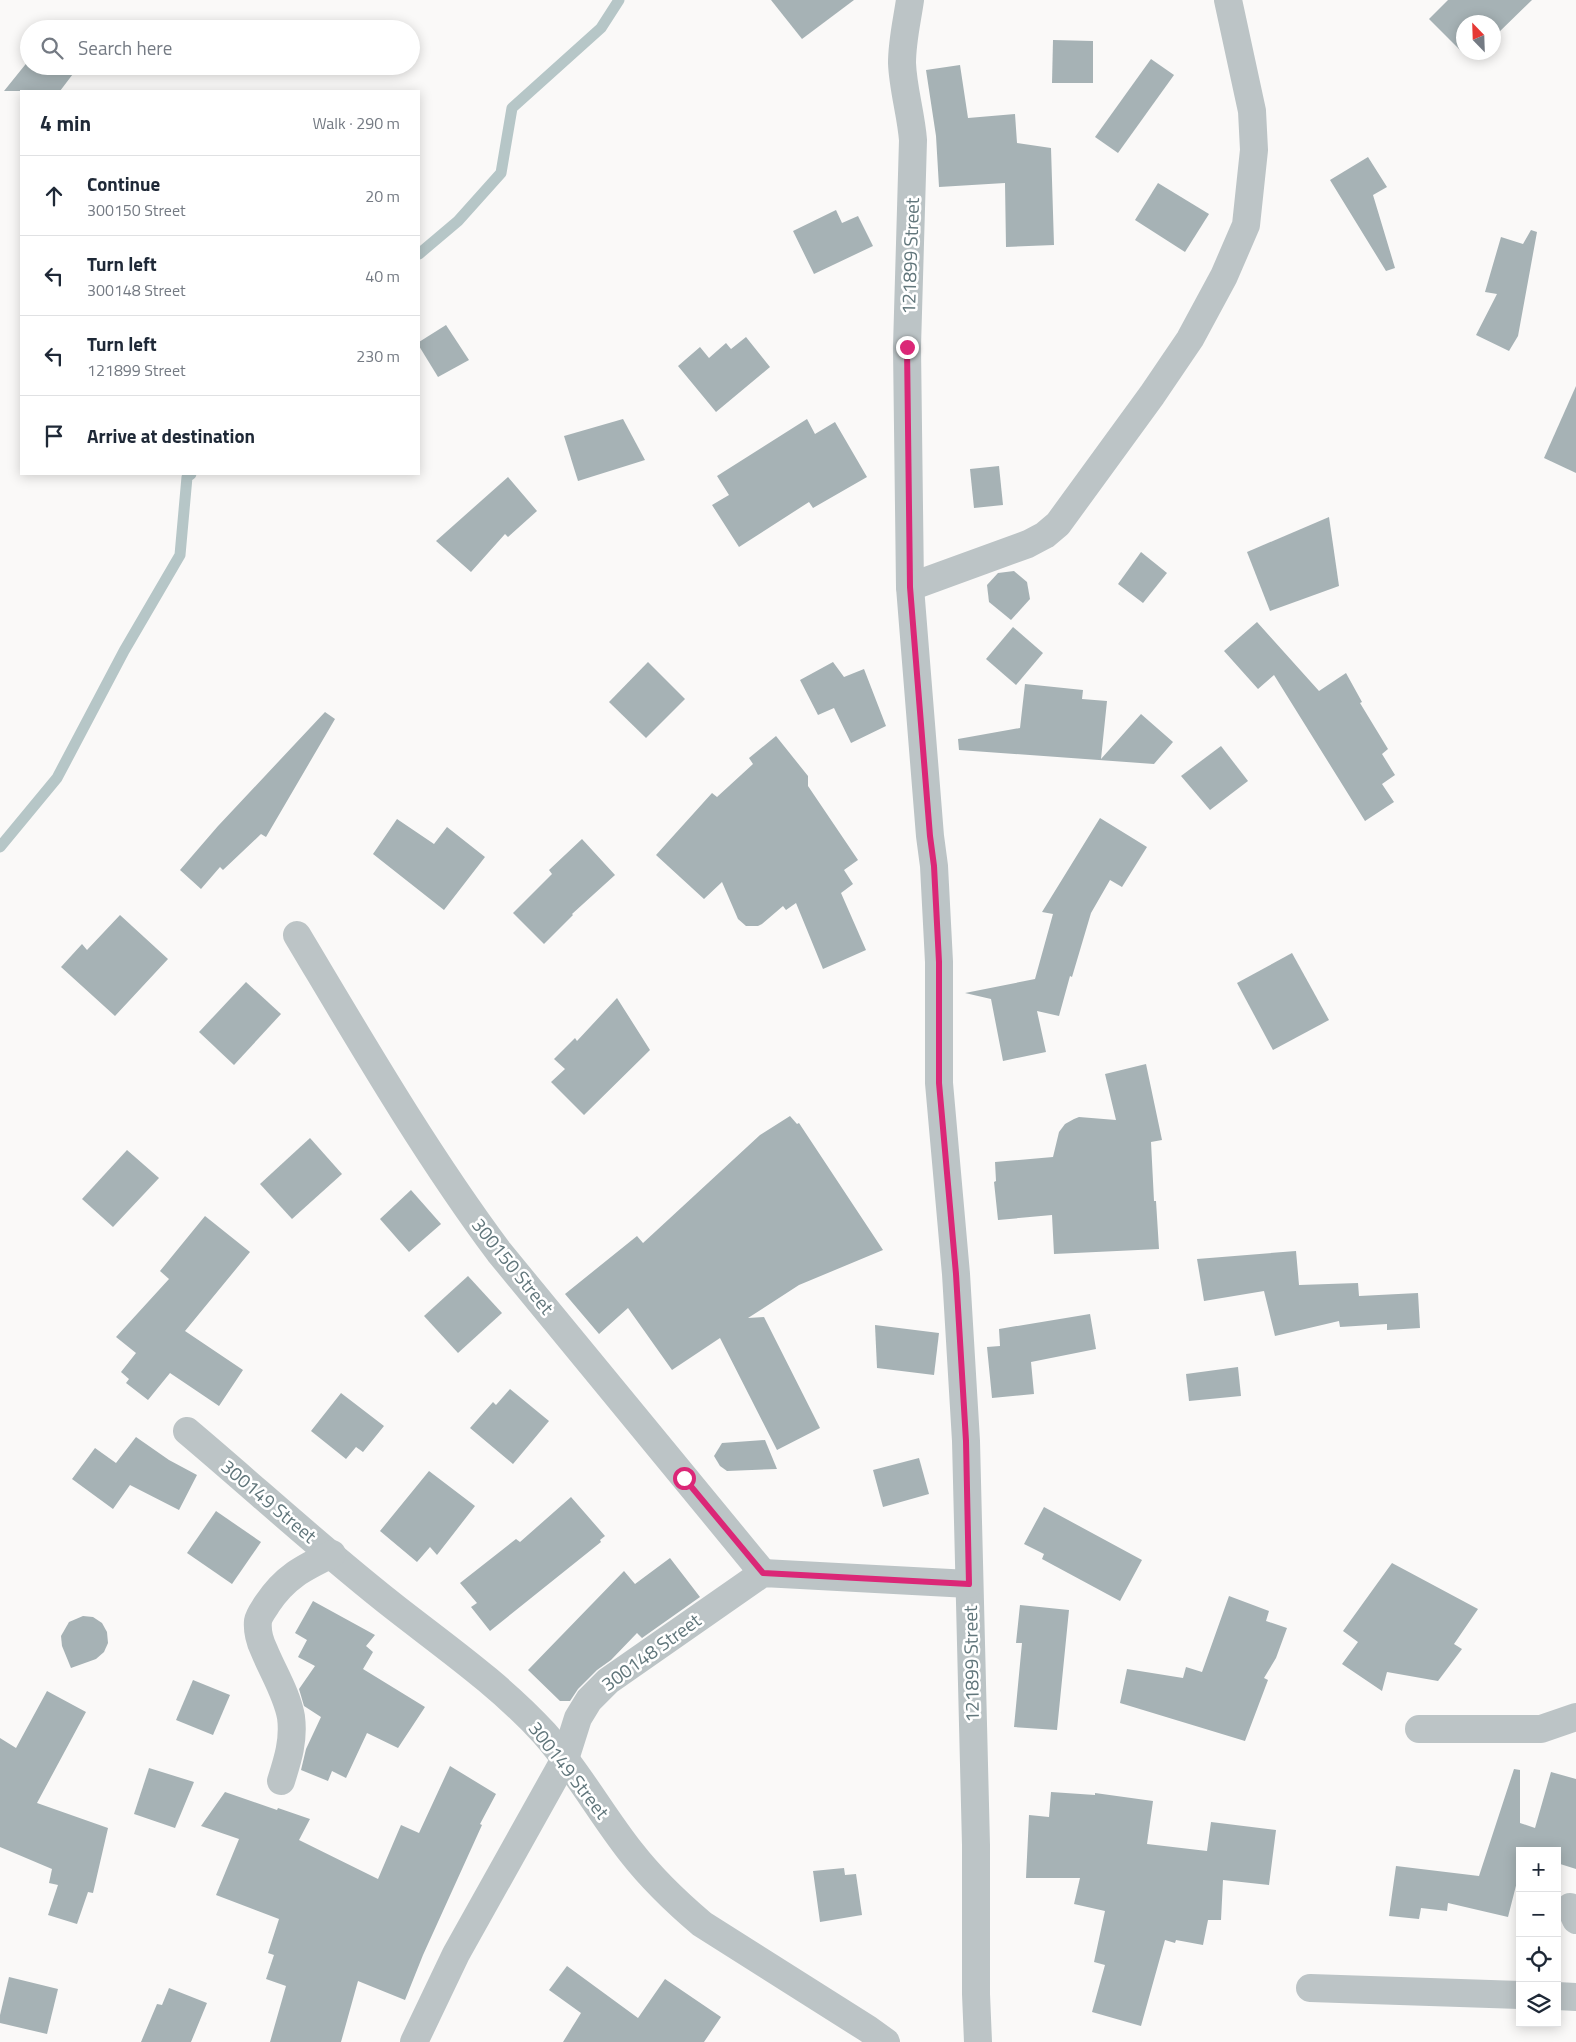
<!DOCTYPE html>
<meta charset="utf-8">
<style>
body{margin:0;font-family:"Titillium Web",sans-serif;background:#f2f2f3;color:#1f2937}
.controls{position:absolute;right:15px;bottom:15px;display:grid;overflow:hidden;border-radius:0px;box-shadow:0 2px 12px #0003}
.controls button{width:45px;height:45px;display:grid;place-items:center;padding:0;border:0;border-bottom:1px solid #e0e1e3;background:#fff;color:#1f2937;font:25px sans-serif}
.compass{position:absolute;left:1456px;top:15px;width:45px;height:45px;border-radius:50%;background:#fff;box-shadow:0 2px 12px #0003;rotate:337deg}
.stop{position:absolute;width:15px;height:15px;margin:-11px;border:4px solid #db2777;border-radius:50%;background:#fff}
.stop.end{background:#db2777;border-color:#fff;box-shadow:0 1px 5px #0008}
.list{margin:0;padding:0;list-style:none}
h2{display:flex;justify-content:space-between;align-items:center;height:65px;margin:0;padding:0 20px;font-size:21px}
h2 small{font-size:16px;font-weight:400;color:#747a83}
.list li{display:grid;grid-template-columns:32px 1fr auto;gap:15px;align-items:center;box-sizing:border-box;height:80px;padding:0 20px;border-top:1px solid #e0e1e3}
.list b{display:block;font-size:19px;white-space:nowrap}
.list p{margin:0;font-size:16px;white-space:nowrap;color:#747a83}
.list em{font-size:16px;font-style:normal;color:#747a83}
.icon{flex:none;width:28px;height:28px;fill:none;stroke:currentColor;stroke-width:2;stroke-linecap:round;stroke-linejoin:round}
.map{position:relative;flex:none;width:1576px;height:2042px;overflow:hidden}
.search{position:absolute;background:#fff;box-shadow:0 2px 12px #0003;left:20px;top:20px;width:400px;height:55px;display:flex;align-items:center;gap:12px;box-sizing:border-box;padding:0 18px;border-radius:28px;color:#747a83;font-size:19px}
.panel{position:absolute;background:#fff;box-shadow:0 2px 12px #0003;left:20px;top:90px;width:400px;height:385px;border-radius:0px}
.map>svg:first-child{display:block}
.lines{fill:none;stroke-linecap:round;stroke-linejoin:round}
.stream{stroke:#b6c6c7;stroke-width:11}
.building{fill:#a6b2b5}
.minor{stroke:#bcc4c6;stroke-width:28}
.route{stroke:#db2777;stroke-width:6}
.labels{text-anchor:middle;stroke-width:5;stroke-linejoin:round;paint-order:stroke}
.street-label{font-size:19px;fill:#61767b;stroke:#fff}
</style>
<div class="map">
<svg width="1576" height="2042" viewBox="0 0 1576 2042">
<rect width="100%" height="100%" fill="#faf9f8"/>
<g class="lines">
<g class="stream">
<path d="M419,254L458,221L501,173L512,108L601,28L619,0"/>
<path d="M0,847L57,778L124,651L180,555L187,477L191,474"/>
</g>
</g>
<g class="building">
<path d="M771,0H854L802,39Z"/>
<path d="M1448,0H1532L1495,36L1494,22H1464V54L1429,19Z"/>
<path d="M1053,40L1093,41V83H1052Z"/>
<path d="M1151,59L1174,75L1118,153L1095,137Z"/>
<path d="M29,60V66H79L60,91H4Z"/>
<path d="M960,65L968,118L1015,114L1017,143L1051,148L1054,245L1006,247L1005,183L939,187L936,136L926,70Z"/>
<path d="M1368,157L1387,187L1373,195L1395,268L1386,271L1330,180Z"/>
<path d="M1158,183L1209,214L1185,252L1135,220Z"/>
<path d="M836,210L842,223L858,216L873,246L814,274L793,231Z"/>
<path d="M1531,230L1537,232L1518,336L1509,351L1476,335L1497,294L1485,292L1501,237L1523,244Z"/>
<path d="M446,325L469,360L438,377L419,346V342Z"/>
<path d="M746,337L770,367L716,412L678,366L700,347L709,358L726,343L731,349Z"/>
<path d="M1576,386V473L1544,458Z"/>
<path d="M623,419L645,460L578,481L564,436Z"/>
<path d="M807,419L815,434L835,422L867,477L813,508L809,502L739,547L712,505L729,495L717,476Z"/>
<path d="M999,466L1003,505L974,508L970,469Z"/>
<path d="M508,477L537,511L508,537L505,534L471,572L436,541Z"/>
<path d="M1329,517L1339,586L1270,611L1247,552Z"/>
<path d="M1141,552L1167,573L1143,603L1118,584Z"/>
<path d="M1014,571L1027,582L1030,599L1011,620L989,602L987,585L998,573Z"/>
<path d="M1257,622L1319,691L1346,673L1362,702L1360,703L1388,749L1382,754L1395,775L1382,784L1394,802L1365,821L1274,675L1258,689L1224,651Z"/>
<path d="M1013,627L1043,653L1016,685L986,659Z"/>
<path d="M648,662L685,699L646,738L609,702Z"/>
<path d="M833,662L844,677L864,669L886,726L851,743L834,708L818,715L800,680Z"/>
<path d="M1025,684L1083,690L1082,699L1107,701L1101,759L1141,714L1173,742L1154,764L959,750L958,739L1020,728Z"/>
<path d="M325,712L335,719L266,837L261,834L223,870L220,867L201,889L180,870L218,826Z"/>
<path d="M776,736L808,776V786L858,860L844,870L853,884L841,893L866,950L823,969L796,903L786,910L783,906L762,924L758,926H746L738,919L722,882L704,899L656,855L712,793L717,797L753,764L749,758Z"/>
<path d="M1221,746L1248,781L1210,810L1181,776Z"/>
<path d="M1100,818L1147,847L1122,887L1110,880L1091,913L1072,977L1070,976L1059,1016L1037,1011L1046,1052L1003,1061L991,999L965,993L1035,979L1053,914L1042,912Z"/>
<path d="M397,819L434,844L447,827L485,857L444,910L373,854Z"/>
<path d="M582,839L615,875L572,914L573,915L544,944L513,913L552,874L549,870Z"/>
<path d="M120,915L168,959L115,1016L61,967L82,944L87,950Z"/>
<path d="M1292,953L1329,1020L1273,1050L1237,983Z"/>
<path d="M246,982L281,1014L234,1065L199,1032Z"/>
<path d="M617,998L650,1050L584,1115L551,1082L565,1069L554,1059L575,1038L577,1041Z"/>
<path d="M1146,1064L1162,1140L1151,1142L1154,1201H1156L1159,1249L1054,1254L1052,1215L998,1220L994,1182L996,1181L995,1162L1053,1157L1059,1132L1065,1124L1074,1119L1079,1117L1116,1120L1105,1074Z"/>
<path d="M790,1116L797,1124L799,1123L883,1250L799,1285L748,1318L764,1317L820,1428L777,1450L720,1338L672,1370L628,1308L599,1334L565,1294L637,1236L643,1243L760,1135Z"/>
<path d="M310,1138L342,1174L292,1219L260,1184Z"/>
<path d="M127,1150L159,1178L113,1227L82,1199Z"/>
<path d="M411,1190L441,1224L409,1252L380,1219Z"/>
<path d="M205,1216L250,1252L185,1331L243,1370L219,1406L170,1373L148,1400L126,1383L129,1379L121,1372L136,1353L116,1337L169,1279L160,1271Z"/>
<path d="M1296,1251L1299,1285L1358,1283L1359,1296L1418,1293L1420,1328L1387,1330V1324L1340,1327L1339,1321L1275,1336L1264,1291L1204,1301L1197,1259Z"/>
<path d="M468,1276L502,1313L458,1353L424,1316Z"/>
<path d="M1090,1314L1096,1349L1031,1362L1034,1394L992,1398L987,1347L1000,1346L999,1329Z"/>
<path d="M875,1325L939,1333L934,1375L877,1368Z"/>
<path d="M1238,1367L1241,1396L1189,1401L1186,1374Z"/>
<path d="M510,1389L549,1421L513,1464L470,1428L493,1402L496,1405Z"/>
<path d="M341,1393L384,1426L363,1452L356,1447L346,1459L311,1431Z"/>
<path d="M136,1437L169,1460L197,1475L179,1510L130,1485L113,1509L72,1479L95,1448L116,1463Z"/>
<path d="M765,1440L777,1469L727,1471L720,1466L714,1456L722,1443Z"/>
<path d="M919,1458L929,1494L883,1507L873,1470Z"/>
<path d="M429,1471L475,1506L437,1555L430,1547L417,1562L380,1531Z"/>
<path d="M571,1497L605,1536L600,1540L601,1542L490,1631L471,1607L477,1603L460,1583L516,1539L520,1542Z"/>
<path d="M1044,1507L1142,1560L1120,1601L1042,1559L1044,1554L1024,1544Z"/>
<path d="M216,1511L261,1542L232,1584L187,1553Z"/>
<path d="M670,1558L700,1597L642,1638L637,1633L611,1660L597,1670L578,1689L570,1701H560L528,1670L624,1571L635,1584Z"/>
<path d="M1392,1563L1478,1609L1454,1644L1462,1649L1438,1681L1387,1672L1382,1691L1342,1664L1358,1642L1343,1631Z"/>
<path d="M1229,1596L1269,1611L1266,1621L1287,1628L1276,1658L1264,1678L1268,1680L1245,1741L1120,1703L1127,1669L1183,1678L1186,1667L1202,1672Z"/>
<path d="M313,1601L375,1635L366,1646L373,1652L363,1669L425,1707L398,1748L367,1733L346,1778L332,1771L328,1781L301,1770L306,1749L321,1717L304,1706L299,1689L315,1666L298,1657L307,1640L295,1633Z"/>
<path d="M1020,1605L1069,1610L1057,1730L1014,1727L1022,1643H1016Z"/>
<path d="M83,1616L93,1617L102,1623L107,1632L108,1643L104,1652L96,1659L71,1668L62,1646L61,1636L69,1622Z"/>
<path d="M193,1680L230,1695L213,1735L176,1720Z"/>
<path d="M47,1691L86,1712L37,1803L108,1828L93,1893L88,1892L77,1924L48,1915L58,1885L49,1883L52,1869L0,1847V1738L16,1748Z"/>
<path d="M450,1766L496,1794L480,1824L482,1825L423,1955L405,2000L358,1981L341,2042H270L286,1986L266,1979L274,1955L268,1953L279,1919L216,1895L239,1839L201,1826L225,1792L277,1810L278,1808L310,1819L299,1840L378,1879L401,1825L419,1833Z"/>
<path d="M149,1768L194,1782L175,1828L134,1814Z"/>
<path d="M1514,1769L1520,1770V1823L1535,1828L1551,1772L1576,1779V1869L1557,1863V1851H1520V1870L1508,1917L1448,1903L1447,1911L1421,1908L1419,1919L1389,1916L1396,1866L1479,1876Z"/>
<path d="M1051,1792L1095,1795V1793L1153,1801L1147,1844L1207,1851L1211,1822L1276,1830L1269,1885L1223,1880L1221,1920H1208L1203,1945L1176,1940L1175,1943L1165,1940L1141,2026L1092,2012L1105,1965L1094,1962L1105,1911L1074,1904L1080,1878H1026L1029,1815L1049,1817Z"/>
<path d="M844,1868L845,1875L856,1874L862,1915L820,1922L813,1871Z"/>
<path d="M567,1966L638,2018L665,1979L721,2017L704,2042H563L581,2013L549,1990Z"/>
<path d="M9,1977L58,1989L47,2034L0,2023V2015Z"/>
<path d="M169,1988L207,2003L191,2042H141L157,2004L162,2005Z"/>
</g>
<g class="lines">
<g class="minor">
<path d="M910,0C907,21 902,41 902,63C903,89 911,114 913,140L907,347L910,587L930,836L934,866L939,962V1083L956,1274L966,1441L976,1845V1994L978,2042"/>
<path d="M910,587L1028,544L1045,535L1058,524L1152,395L1190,339L1224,276L1246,225L1254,150L1252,111L1228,0"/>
<path d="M297,935C361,1042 424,1151 499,1252L763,1573"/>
<path d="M187,1431C257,1490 325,1553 397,1609C447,1648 501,1686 544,1733C577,1770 601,1814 631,1852C652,1879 676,1902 702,1924L868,2029L886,2042"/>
<path d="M1419,1729H1541L1576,1717"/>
<path d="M281,1781C288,1759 294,1740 291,1717C287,1694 273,1672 264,1650C260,1642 257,1630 258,1621C259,1615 264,1609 267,1604C285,1577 303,1568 332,1554"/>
<path d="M1570,1907L1576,1920"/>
<path d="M1310,1988L1520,1995"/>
<path d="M1557,1996L1576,1997"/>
<path d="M414,2042L456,1954L565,1759L578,1718L589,1700L608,1681L763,1573L969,1584"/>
</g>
</g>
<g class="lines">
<path class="route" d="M684,1478L763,1573L969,1584L966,1441L956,1274L939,1083V962L934,866L930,836L910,587L907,347"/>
</g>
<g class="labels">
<g class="street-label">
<text transform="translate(910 256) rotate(-88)" y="7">121899 Street</text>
<text transform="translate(513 1266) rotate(51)" y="7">300150 Street</text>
<text transform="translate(269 1501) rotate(40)" y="7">300149 Street</text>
<text transform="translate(651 1652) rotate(-36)" y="7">300148 Street</text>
<text transform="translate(971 1664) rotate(-91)" y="7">121899 Street</text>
<text transform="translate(569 1770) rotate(52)" y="7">300149 Street</text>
</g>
</g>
</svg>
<div class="controls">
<button>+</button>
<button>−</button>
<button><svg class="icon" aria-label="locate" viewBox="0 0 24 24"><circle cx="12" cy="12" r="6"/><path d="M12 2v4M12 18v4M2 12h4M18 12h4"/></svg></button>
<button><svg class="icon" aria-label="layers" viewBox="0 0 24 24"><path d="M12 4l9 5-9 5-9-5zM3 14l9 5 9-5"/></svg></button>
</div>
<svg class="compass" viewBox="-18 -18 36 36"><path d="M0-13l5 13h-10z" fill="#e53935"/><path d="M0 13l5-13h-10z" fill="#747a83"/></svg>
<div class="stop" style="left:684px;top:1478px"></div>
<div class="stop end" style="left:907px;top:347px"></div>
<div class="search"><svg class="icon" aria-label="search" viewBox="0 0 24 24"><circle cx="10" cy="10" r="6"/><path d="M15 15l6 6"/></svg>Search here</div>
<section class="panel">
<h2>4 min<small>Walk · 290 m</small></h2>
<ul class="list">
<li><svg class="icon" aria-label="ahead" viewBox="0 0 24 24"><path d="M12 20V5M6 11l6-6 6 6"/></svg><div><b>Continue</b><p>300150 Street</p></div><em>20 m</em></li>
<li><svg class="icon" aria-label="left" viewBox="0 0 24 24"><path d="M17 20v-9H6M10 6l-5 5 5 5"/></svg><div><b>Turn left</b><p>300148 Street</p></div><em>40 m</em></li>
<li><svg class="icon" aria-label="left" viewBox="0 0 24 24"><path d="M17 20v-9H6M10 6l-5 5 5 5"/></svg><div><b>Turn left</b><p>121899 Street</p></div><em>230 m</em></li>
<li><svg class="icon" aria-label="arrive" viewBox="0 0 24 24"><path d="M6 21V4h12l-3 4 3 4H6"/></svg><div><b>Arrive at destination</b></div></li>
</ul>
</section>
</div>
